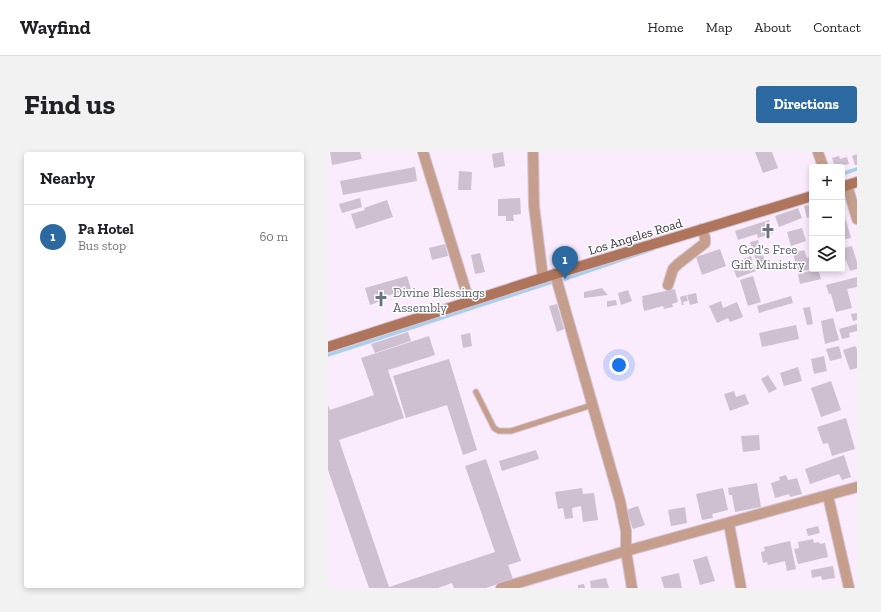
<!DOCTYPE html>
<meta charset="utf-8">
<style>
body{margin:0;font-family:"Zilla Slab",serif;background:#f2f2f2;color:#202124}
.controls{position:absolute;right:12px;top:12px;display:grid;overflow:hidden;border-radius:4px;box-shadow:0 2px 6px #0003}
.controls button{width:36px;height:36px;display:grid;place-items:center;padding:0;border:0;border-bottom:1px solid #e0e0e0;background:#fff;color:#202124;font:20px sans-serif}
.you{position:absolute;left:291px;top:213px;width:14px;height:14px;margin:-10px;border:3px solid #fff;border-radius:50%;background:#1a73e8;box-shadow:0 0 0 6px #1a73e833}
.badge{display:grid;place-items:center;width:26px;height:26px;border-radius:50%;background:#2c69a0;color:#fff;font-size:13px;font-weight:700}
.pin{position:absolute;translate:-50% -33px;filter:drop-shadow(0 1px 2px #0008)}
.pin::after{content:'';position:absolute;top:21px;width:14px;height:12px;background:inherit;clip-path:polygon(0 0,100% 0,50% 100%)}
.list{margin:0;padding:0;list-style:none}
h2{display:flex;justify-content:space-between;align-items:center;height:52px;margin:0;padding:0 16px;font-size:17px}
h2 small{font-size:13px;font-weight:400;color:#757577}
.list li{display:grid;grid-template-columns:26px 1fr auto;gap:12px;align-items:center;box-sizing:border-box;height:64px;padding:0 16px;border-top:1px solid #e0e0e0}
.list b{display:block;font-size:15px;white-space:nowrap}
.list p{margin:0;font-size:13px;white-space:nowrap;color:#757577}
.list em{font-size:13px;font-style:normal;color:#757577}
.icon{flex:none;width:22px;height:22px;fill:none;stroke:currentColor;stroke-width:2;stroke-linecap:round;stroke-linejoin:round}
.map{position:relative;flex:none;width:529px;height:436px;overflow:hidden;border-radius:4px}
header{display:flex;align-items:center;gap:24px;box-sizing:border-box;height:56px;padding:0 20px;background:#fff;border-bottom:1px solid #e0e0e0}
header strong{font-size:19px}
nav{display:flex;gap:22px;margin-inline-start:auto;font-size:14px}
.intro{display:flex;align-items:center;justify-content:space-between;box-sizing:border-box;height:96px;padding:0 24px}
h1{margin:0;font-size:28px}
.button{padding:10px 18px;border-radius:4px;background:#2c69a0;color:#fff;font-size:14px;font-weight:700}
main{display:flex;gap:24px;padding:0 24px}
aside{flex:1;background:#fff;border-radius:4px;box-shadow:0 2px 6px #0003}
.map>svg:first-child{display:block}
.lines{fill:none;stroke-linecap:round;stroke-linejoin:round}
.stream{stroke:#a9cfed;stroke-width:3.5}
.building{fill:#cec0d1}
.service-casing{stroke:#d4c6d6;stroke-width:7}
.minor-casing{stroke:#d4c6d6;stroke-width:12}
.secondary-casing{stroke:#d4c6d6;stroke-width:12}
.service{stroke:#c69e8d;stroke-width:5}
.minor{stroke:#c69e8d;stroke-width:10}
.secondary{stroke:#ae755c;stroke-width:10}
.labels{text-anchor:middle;stroke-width:3;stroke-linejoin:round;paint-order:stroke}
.street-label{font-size:13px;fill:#3a343b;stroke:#fefefe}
.worship-label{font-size:13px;fill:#5b616d;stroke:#fefefe}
</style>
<header>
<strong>Wayfind</strong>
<nav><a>Home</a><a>Map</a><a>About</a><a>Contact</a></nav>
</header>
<div class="intro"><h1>Find us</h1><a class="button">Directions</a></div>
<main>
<aside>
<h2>Nearby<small></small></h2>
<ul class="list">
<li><span class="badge">1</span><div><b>Pa Hotel</b><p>Bus stop</p></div><em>60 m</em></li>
</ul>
</aside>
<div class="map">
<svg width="529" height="436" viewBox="0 0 529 436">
<rect width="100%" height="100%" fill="#faebfd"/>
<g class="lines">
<g class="stream">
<path d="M514,22L529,17"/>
<path d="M237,127L325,97"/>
<path d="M0,203L227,129"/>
</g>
</g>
<g class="building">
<path d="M2,0H32L34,7L4,13Z"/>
<path d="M175,0L177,14L166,16L164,2Z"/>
<path d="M427,0H444L450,16L435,21Z"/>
<path d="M529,2V13H527L524,4Z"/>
<path d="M511,4L512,7L519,5L521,12L507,15L504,6Z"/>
<path d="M87,15L89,29L15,43L12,29Z"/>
<path d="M131,19L144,20L143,38H130Z"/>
<path d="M32,46L34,55L14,61L11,52Z"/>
<path d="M192,46L193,62L185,63L186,69H178V64H170V47Z"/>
<path d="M59,48L65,65L28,77L23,62L37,58L36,56Z"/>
<path d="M484,52V64L479,66L476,54Z"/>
<path d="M514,55L523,86L517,87L514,75Z"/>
<path d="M470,56L474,66L451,75L447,64Z"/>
<path d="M441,68L445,81L430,86L429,82L410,88L407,79Z"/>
<path d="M474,76L478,89L463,94L459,80Z"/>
<path d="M430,88L437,109L429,112L422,90Z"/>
<path d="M117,92L120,104L104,108L101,96Z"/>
<path d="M524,94L529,110V117L522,119L518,108L514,109V101L517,100L516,96Z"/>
<path d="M392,97L398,114L374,123L368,105Z"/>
<path d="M476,98L479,106L484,104V117L470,120L465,101Z"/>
<path d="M152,101L157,120L147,122L143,103Z"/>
<path d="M423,104L428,119L409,126L403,111Z"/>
<path d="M490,117L493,127L472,132L470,122Z"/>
<path d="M79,124L83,137L55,145L56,148L42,153L37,136Z"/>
<path d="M425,124L433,150L420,154L412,128Z"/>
<path d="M529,125V135L519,137L524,156L508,160L503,142H501L498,133Z"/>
<path d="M274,136L280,143L256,146V140Z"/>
<path d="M347,137L350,150L344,152L345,155L336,157L335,154L316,159L314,148H315L314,144Z"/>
<path d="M300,138L304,149L293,153L290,141Z"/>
<path d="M368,141L370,151L362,153L359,143Z"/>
<path d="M358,143L360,149L355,150L356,153H354L352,145Z"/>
<path d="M463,144L465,151L431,161L429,154Z"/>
<path d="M288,148L289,153L279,155V149Z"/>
<path d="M393,149L395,156L409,150L415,165L402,170L400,166L389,171L381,154Z"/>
<path d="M229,152L236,177L229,180L221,154Z"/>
<path d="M482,155L485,172L479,173L475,156Z"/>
<path d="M529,161V168L525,169L523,162Z"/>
<path d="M505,166L511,188L497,192L493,169Z"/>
<path d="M529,172V179L521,181L522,185L514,187L511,177Z"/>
<path d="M468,173L471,187L434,195L431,181Z"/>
<path d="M80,180L83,189L47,201L43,192Z"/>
<path d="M142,181L144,194L135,196L133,183Z"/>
<path d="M101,184L107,203L60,218L76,266L11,288L61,435L167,400L137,314L158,307L193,409L180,413L185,427L158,436H126L124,431L110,436H41L0,318V253L2,258L46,243L33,206Z"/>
<path d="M511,194L514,206L502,209L498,197Z"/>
<path d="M527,194L529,197V216L522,218L515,198Z"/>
<path d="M496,204L499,219L486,222L483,207Z"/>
<path d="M121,207L149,298L135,303L119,253L78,266L65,224Z"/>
<path d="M470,215L474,229L456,234L452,221Z"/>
<path d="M440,223L449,237L441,241L433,227Z"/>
<path d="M503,229L513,258L493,265L483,236Z"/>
<path d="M406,239L408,245L417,242L421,252L402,259L396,242Z"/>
<path d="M518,266L527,297L504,304L500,291L495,292L489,275Z"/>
<path d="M431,283L432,298L415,300L413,284Z"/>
<path d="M208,298L211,307L174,319L171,309Z"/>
<path d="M516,303L523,325L514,328L511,322L482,332L477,317Z"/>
<path d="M458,323L460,328L469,326L474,342L462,345L461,342L447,346L443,331L452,328L451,325Z"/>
<path d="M429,331L433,355L407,360L404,343H401L400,336Z"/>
<path d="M254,336L255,342L266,341L270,368L255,370L253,354L244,356L245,366L237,367L235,356L230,357L227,340Z"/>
<path d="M395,336L400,358L384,362L385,366L374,368L368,342Z"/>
<path d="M310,354L317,373L305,377L298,358Z"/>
<path d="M357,355L359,371L343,374L340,358Z"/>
<path d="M490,374L492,381L480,384L478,377Z"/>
<path d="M485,387L486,391L491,390L492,392L497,391L500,405L470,412L466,397L471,396L470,390Z"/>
<path d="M462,389L468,417L459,419L457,409L440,413L439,410L435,411L433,400L437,399L436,395Z"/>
<path d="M379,404L387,429L372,433L365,408Z"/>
<path d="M505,414L507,426L494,428L493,424L484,426L483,418Z"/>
<path d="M351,421L354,436H336L333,425Z"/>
<path d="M278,426L281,436H263L262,429Z"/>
<path d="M256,432L257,436H250V433Z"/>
</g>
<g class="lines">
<g class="service-casing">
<path id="service" d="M148,240L166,276L171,279H183L264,253"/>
</g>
<g class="minor-casing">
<g id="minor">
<path d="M95,0L141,149"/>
<path d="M205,0L206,54L215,126"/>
<path d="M490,0L495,15"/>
<path d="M519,33L529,67"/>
<path d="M227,122L292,349L298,379V399L304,436"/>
<path d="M340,133L345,117L350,112L377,91V86L374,77"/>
<path d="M500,344L521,436"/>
<path d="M401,372L413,436"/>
<path d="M173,436L298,399L529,335"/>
</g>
</g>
<g class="secondary-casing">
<g id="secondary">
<path d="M514,35L529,30"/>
<path d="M0,195L227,122L484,44"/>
</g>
</g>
<use href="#service" class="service"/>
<use href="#minor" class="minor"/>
<use href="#secondary" class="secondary"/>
</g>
<defs>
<g id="church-bare" transform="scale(1.2)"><path d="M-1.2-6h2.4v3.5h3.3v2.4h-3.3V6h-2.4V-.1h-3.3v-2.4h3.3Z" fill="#6b7280" stroke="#fefefe" stroke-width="2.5" paint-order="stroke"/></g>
</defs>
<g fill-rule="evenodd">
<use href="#church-bare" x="440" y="79"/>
<use href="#church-bare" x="53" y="147"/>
</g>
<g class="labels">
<g class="street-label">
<text transform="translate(307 84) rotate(-17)" y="5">Los Angeles Road</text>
</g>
<g class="worship-label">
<text x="440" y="102">God's Free<tspan x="440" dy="15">Gift Ministry</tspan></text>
<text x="65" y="145" text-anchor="start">Divine Blessings<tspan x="65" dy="15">Assembly</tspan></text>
</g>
</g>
</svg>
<div class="controls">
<button>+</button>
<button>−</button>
<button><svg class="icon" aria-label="layers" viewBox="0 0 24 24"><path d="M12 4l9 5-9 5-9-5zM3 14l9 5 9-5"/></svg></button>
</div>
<div class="you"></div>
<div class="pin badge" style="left:237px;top:127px">1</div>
</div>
</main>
